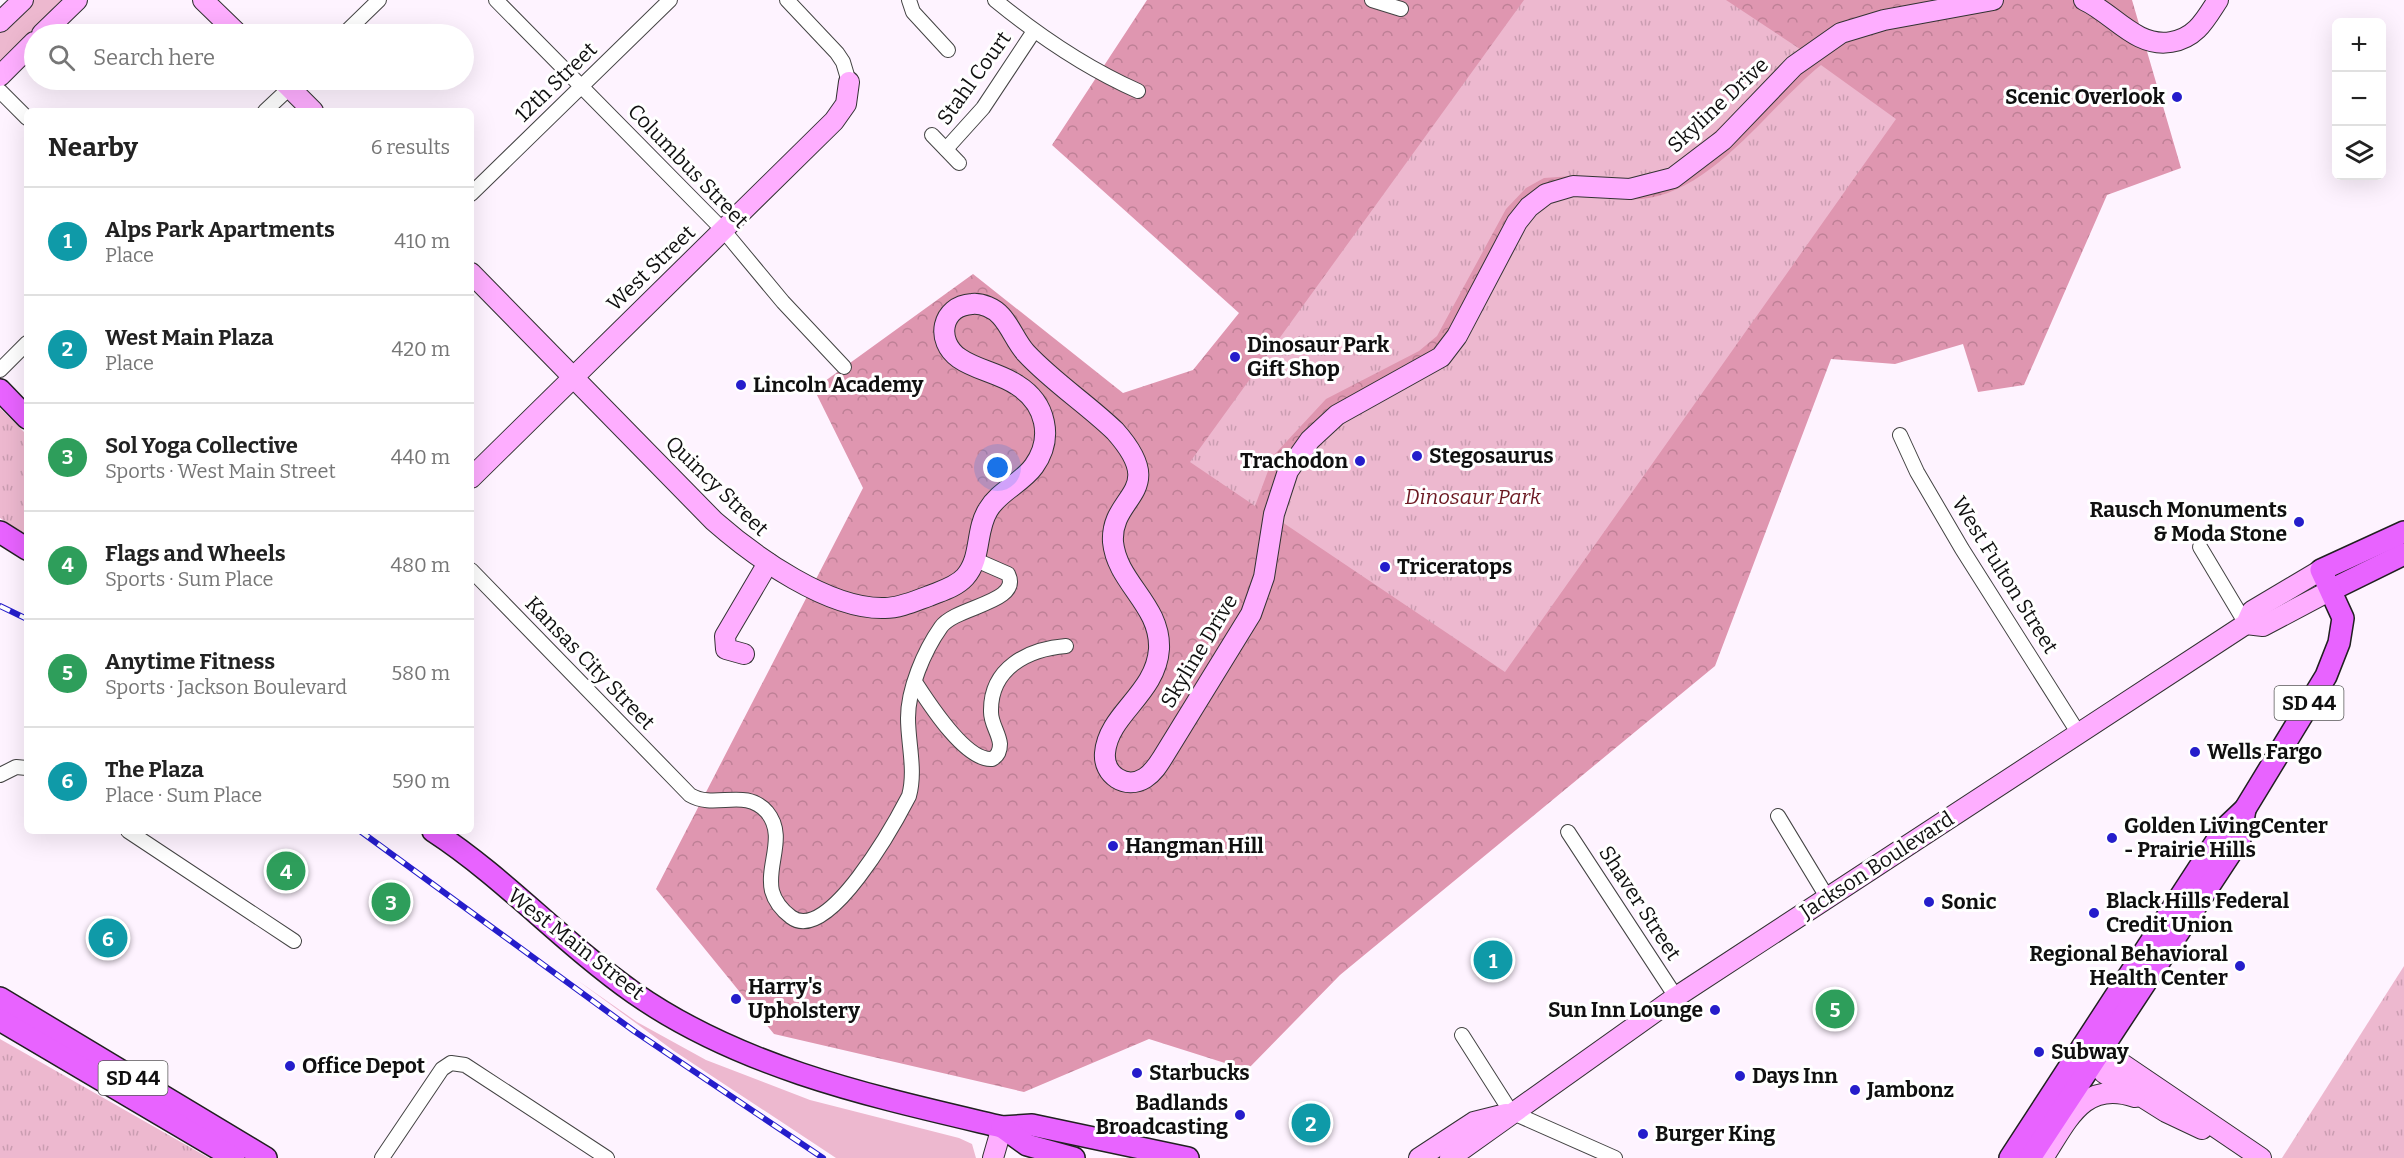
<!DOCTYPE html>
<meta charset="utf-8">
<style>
body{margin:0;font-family:Bitter,serif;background:#f2f2f2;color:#222}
.controls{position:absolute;right:18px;top:18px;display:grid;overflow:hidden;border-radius:9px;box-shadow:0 6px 24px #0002}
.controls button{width:54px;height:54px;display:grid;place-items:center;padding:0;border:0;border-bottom:2px solid #e0e0e0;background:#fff;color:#222;font:30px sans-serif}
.you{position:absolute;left:998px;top:468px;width:21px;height:21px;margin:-15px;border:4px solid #fff;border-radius:50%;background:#1a73e8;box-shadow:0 0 0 9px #1a73e833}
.badge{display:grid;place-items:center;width:39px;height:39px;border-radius:50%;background:#d93025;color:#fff;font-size:20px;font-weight:700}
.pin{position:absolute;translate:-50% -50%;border:3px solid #fff;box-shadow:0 2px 6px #0006}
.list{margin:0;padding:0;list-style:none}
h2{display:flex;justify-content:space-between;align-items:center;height:78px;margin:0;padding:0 24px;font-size:26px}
h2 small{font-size:20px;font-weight:400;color:#767676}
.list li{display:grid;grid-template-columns:39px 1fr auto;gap:18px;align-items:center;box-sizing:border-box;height:108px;padding:0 24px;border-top:2px solid #e0e0e0}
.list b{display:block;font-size:22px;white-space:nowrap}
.list p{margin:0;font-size:20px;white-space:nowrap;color:#767676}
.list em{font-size:20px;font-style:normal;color:#767676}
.icon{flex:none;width:33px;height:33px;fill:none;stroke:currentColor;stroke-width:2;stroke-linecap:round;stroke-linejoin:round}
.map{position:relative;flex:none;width:2404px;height:1158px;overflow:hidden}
.search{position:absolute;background:#fff;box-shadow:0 6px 24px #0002;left:24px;top:24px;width:450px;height:66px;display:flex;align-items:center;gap:15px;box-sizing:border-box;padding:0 21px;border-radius:33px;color:#767676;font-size:22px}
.panel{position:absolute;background:#fff;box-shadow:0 6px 24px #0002;left:24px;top:108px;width:450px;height:726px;border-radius:9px}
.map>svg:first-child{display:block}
.grass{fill:#edb8cf}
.forest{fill:url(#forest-crowns)}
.park{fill:url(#park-tufts)}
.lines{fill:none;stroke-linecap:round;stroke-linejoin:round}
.street-casing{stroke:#434343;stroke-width:16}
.secondary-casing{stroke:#323232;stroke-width:22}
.primary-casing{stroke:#212121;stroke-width:24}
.street{stroke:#fff;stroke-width:14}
.secondary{stroke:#feaeff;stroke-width:20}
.primary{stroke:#e863ff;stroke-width:21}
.rail-casing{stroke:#251dcb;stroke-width:6}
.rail{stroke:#fff;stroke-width:4;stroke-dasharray:11;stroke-linecap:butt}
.poi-dot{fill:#251dcb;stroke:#fff;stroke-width:2}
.labels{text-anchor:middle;stroke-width:6;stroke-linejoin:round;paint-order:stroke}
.shield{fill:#fff;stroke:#585858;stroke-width:1.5}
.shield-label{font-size:20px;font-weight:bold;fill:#101010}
.street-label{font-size:21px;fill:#101010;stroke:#fff}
.poi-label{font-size:21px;font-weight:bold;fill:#101010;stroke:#fff;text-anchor:start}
.park-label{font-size:21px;font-style:italic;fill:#6d1a23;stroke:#fff}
</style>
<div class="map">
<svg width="2404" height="1158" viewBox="0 0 2404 1158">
<defs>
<pattern id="forest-crowns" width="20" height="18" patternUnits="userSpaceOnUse" patternTransform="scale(1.5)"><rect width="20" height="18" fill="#df96b0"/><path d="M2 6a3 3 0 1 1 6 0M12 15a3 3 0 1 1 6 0" fill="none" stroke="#be8096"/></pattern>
<pattern id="park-tufts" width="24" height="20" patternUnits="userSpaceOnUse" patternTransform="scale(1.5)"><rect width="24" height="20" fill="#edb8cf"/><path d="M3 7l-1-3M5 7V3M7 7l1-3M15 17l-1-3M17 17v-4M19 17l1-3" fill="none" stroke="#ca9db1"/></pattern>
</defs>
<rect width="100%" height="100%" fill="#fef3ff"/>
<g class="grass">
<path d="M33,0H66L0,63V32Z"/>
<path d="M577,980L637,1022L706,1060L810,1100L959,1138L972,1144L976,1158H836L674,1051Z"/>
</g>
<path class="forest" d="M1147,0H2132L2181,168L2107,195L2024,385L1978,392L1963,344L1895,364L1831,359L1715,666L1340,975L1247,1070L1149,1039L1024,1092L774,1034L656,889L863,488L814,389L973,274L1123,393L1193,370L1239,313L1052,145Z"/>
<g class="park">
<path d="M1524,0H1726L1800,49L1691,155L1668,170L1644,179L1619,181L1572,176L1544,178L1526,188L1506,209L1437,336L1419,351L1326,399L1274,455L1255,506L1190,462Z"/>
<path d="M1821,65L1896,119L1505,672L1282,522L1295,478L1330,433L1346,419L1386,395L1430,374L1544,198C1556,197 1569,193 1580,194C1604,195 1626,202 1649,198C1716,187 1770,106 1821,65Z"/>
<path d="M0,408L27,435V536L0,518Z"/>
<path d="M2404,966V1158H2282Z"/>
<path d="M0,1039L209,1158H0Z"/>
</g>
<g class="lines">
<g class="street-casing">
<g id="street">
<path d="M496,0L724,231L783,302L844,367"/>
<path d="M787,0L837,53L843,62L849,82"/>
<path d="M909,0L913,12L948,50"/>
<path d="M995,0C1039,36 1086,68 1138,91"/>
<path d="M1372,0L1401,9"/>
<path d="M344,34L379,0"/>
<path d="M0,91L27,118"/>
<path d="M265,111L298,80"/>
<path d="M932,135L959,163"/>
<path d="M946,149L983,108L1034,31"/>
<path d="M471,194L670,0"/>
<path d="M0,370L27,343"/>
<path d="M1900,435L1917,472L1962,549L2079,734"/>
<path d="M2200,547L2246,624"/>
<path d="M471,570L690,795C715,810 745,787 767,812C787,836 766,865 772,891C775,902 783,911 791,917C828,945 895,823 909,796C916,770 908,744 908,718C908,689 924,651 941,627C956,606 1022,603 1008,574L976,560"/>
<path d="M915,682C928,702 965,761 992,759C998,756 1000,750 1000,744C999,733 991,724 991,712C990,668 1028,649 1066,646"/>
<path d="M0,775L16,767L27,768"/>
<path d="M1778,816L1827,897"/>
<path d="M128,831L294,941"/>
<path d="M1568,832L1676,997"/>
<path d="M1462,1035L1511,1112L1615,1158"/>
<path d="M382,1158L442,1069L451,1063L465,1065L607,1158"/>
</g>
</g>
<g class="secondary-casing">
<g id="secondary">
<path d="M203,0L238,34"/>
<path d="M2084,0C2113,13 2136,48 2171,42C2196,38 2205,20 2218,0"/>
<path d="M0,22L23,0"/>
<path d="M42,34L77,0"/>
<path d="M0,76L34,42"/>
<path d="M282,80L313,111"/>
<path d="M471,273L714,521C755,557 829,610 885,608C900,608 915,601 929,596C941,591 956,587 965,577C982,558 975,531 988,510C999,491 1021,484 1034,466C1054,438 1046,403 1017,385C999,373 976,370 959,358C935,341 941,306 972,304C982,303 994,308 1001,316C1011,327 1016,342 1026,353C1053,382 1087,404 1115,431C1170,493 1110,494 1113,542C1117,583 1161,605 1159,649C1156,694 1108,714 1105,753C1103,775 1126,790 1145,778C1153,773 1158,765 1163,757L1251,614L1264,577L1274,514L1288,471L1310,440L1337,415L1441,357L1457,336L1517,222L1529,207L1546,194L1573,186L1630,189L1673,178L1723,140L1794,66L1841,33L1884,20L1993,0"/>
<path d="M471,478L834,121L846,104L849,82"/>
<path d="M2246,624L2263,626L2331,590"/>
<path d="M744,654L726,649L725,636L768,563"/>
<path d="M2085,1047L2101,1052L2118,1061L2261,1158"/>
<path d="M2084,1048L2104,1073L2166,1112L2202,1129"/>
<path d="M993,1158L1002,1127"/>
<path d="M1419,1158L1474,1122L1506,1114"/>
<path d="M1450,1158L1676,997L2246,624L2252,611L2321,570"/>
<path d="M2043,1158C2067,1122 2083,1079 2135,1097"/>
</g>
</g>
<g class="primary-casing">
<g id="primary">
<path d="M0,390L27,418"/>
<path d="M0,532L27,549"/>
<path d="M2331,590L2404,554"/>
<path d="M433,831C505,878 563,943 634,993C743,1069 875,1097 1002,1127L1032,1125L1188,1158"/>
<path d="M0,998L266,1158"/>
<path d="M0,1020L234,1158"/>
<path d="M1002,1127L1027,1145L1074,1158"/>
<path d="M2010,1158L2225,828L2245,809L2256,791L2326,676L2339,643L2343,618L2321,570L2404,532"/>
<path d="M2030,1158L2240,839L2245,809"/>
</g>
</g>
<use href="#street" class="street"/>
<use href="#secondary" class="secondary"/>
<use href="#primary" class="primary"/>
<g class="rail-casing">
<g id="rail">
<path d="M0,606L27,619"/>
<path d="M360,831L634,1031L823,1158"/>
</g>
</g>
<use href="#rail" class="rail"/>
</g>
<g class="poi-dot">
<circle cx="2177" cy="97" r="6"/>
<circle cx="1235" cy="357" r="6"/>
<circle cx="741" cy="385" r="6"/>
<circle cx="1417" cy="456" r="6"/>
<circle cx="1360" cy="461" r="6"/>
<circle cx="2299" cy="522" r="6"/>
<circle cx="1385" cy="567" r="6"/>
<circle cx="2195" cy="752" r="6"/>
<circle cx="2112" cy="838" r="6"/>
<circle cx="1113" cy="846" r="6"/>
<circle cx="1929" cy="902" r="6"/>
<circle cx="2094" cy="913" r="6"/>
<circle cx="2240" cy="966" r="6"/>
<circle cx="736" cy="999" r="6"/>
<circle cx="1715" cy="1010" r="6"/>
<circle cx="2039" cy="1052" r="6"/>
<circle cx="290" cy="1066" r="6"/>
<circle cx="1137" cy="1073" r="6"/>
<circle cx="1740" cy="1076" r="6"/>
<circle cx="1855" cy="1090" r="6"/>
<circle cx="1240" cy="1115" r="6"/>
<circle cx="1643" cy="1134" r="6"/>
</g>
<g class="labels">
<g class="shield">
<rect x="2274.5" y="686" width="69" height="34" rx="4.5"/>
<rect x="98.5" y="1061" width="69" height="34" rx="4.5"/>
</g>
<g class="shield-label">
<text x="2309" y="710">SD 44</text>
<text x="133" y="1085">SD 44</text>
</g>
<g class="street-label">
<text transform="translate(974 78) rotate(-54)" y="7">Stahl Court</text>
<text transform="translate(556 82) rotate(-44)" y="7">12th Street</text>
<text transform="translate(1718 105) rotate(-43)" y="7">Skyline Drive</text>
<text transform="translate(688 166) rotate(46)" y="7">Columbus Street</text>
<text transform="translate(651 268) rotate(-44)" y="7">West Street</text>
<text transform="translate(717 486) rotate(44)" y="7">Quincy Street</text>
<text transform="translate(2005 575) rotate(58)" y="7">West Fulton Street</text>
<text transform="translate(1199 651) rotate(-59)" y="7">Skyline Drive</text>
<text transform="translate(590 663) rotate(46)" y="7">Kansas City Street</text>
<text transform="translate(1877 865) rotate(-33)" y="7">Jackson Boulevard</text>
<text transform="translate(1640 903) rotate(57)" y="7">Shaver Street</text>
<text transform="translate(576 944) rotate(38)" y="7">West Main Street</text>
</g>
<g class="poi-label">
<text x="2165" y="104" text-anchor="end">Scenic Overlook</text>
<text x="1247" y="352">Dinosaur Park<tspan x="1247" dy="24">Gift Shop</tspan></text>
<text x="753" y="392">Lincoln Academy</text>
<text x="1429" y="463">Stegosaurus</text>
<text x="1348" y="468" text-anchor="end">Trachodon</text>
<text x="2287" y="517" text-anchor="end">Rausch Monuments<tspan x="2287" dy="24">&amp; Moda Stone</tspan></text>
<text x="1397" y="574">Triceratops</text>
<text x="2207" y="759">Wells Fargo</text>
<text x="2124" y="833">Golden LivingCenter<tspan x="2124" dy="24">- Prairie Hills</tspan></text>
<text x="1125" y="853">Hangman Hill</text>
<text x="2106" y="908">Black Hills Federal<tspan x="2106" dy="24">Credit Union</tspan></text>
<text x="1941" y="909">Sonic</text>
<text x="2228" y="961" text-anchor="end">Regional Behavioral<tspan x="2228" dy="24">Health Center</tspan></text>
<text x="748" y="994">Harry's<tspan x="748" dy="24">Upholstery</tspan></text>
<text x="1703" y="1017" text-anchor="end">Sun Inn Lounge</text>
<text x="2051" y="1059">Subway</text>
<text x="302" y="1073">Office Depot</text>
<text x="1149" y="1080">Starbucks</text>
<text x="1752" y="1083">Days Inn</text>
<text x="1867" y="1097">Jambonz</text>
<text x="1228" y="1110" text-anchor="end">Badlands<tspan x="1228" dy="24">Broadcasting</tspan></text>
<text x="1655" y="1141">Burger King</text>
</g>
<g class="park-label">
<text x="1473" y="504">Dinosaur Park</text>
</g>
</g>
</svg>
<div class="controls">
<button>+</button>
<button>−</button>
<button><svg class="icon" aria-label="layers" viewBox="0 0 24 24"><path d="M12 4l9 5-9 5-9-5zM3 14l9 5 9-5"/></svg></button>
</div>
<div class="you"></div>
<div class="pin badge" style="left:1493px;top:960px;background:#0f9aa8">1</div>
<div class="pin badge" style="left:1311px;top:1123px;background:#0f9aa8">2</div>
<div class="pin badge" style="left:391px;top:902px;background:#2e9e5b">3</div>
<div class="pin badge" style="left:286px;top:871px;background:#2e9e5b">4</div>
<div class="pin badge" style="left:1835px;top:1009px;background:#2e9e5b">5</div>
<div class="pin badge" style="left:108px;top:938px;background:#0f9aa8">6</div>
<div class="search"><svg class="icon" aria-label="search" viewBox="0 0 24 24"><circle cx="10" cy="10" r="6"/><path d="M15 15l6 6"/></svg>Search here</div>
<section class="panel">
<h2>Nearby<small>6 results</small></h2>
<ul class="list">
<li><span class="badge" style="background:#0f9aa8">1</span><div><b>Alps Park Apartments</b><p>Place</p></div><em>410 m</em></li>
<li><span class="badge" style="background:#0f9aa8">2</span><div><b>West Main Plaza</b><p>Place</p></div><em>420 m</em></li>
<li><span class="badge" style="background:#2e9e5b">3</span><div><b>Sol Yoga Collective</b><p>Sports · West Main Street</p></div><em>440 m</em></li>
<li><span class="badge" style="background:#2e9e5b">4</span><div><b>Flags and Wheels</b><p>Sports · Sum Place</p></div><em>480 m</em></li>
<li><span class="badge" style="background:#2e9e5b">5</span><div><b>Anytime Fitness</b><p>Sports · Jackson Boulevard</p></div><em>580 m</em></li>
<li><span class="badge" style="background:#0f9aa8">6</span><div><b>The Plaza</b><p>Place · Sum Place</p></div><em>590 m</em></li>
</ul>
</section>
</div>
